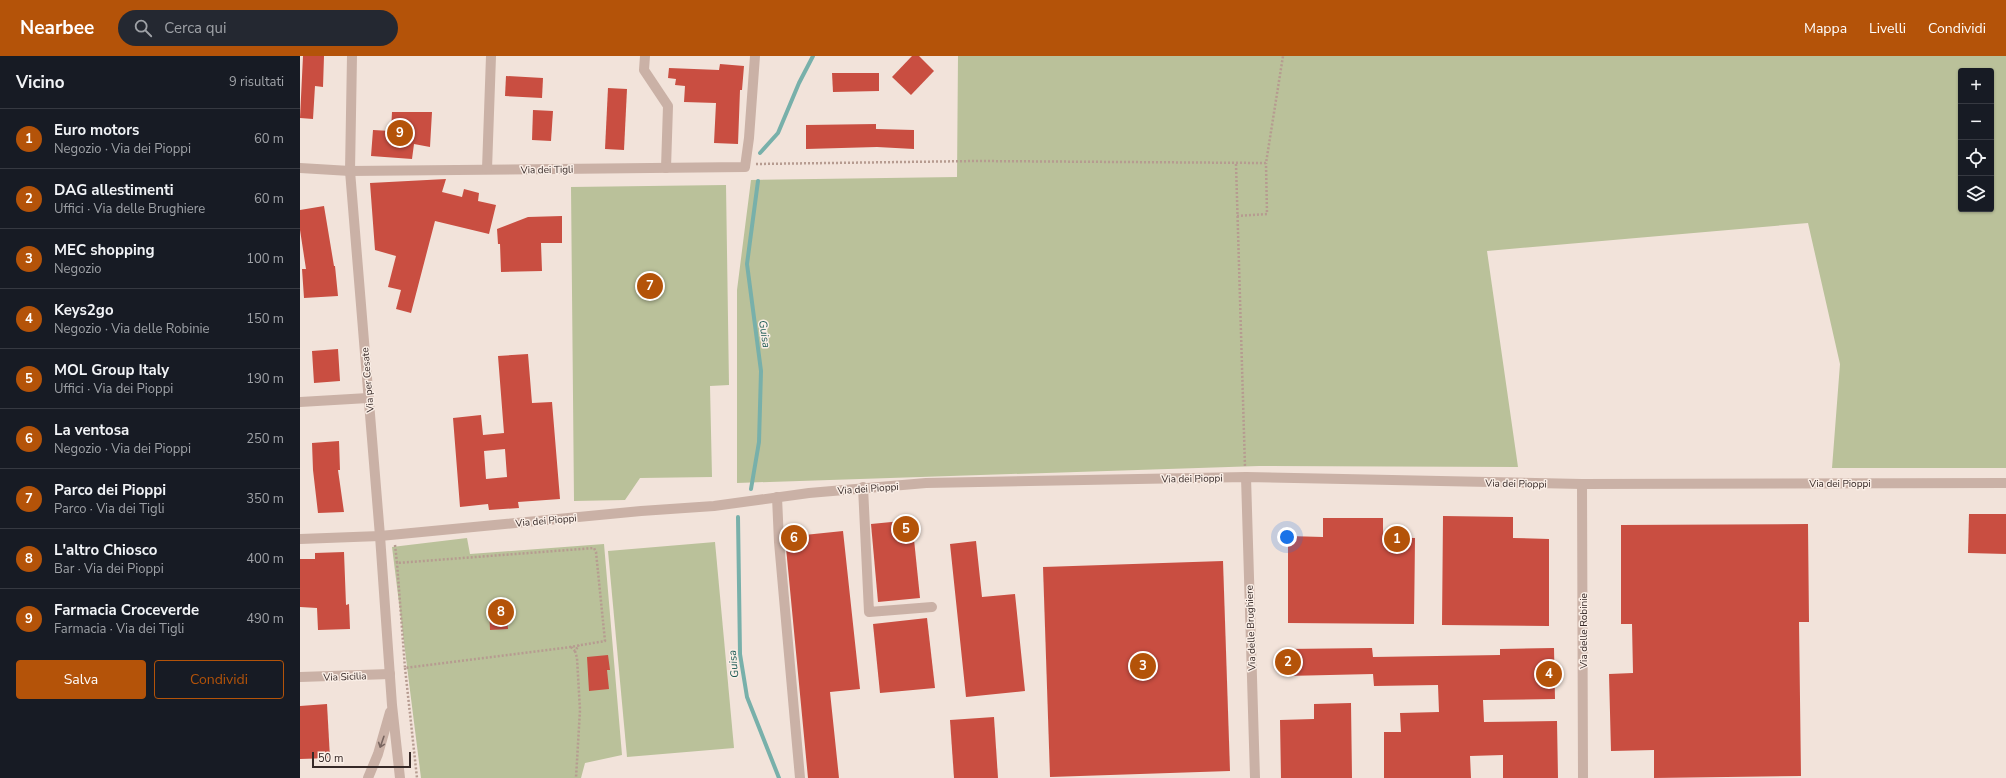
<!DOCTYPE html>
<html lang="it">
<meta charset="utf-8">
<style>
body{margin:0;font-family:"Nunito Sans",sans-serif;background:#242831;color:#f1f3f6}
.controls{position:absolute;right:12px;top:12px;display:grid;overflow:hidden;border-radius:4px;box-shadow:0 1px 3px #0004}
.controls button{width:36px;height:36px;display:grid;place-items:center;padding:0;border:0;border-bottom:1px solid #363941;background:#171b24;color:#f1f3f6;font:20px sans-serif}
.scale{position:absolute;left:12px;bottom:10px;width:99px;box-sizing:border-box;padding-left:4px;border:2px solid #362927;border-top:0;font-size:11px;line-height:14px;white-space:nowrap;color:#362927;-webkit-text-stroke:3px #faeee6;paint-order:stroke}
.you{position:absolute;left:987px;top:481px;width:14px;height:14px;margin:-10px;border:3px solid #fff;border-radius:50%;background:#1a73e8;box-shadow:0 0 0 6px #1a73e833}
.badge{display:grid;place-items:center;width:26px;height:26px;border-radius:50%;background:#b45309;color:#fff;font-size:13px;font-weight:700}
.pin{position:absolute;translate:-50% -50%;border:2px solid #fff;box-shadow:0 1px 4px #0006}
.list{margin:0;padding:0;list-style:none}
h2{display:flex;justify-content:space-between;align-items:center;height:52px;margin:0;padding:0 16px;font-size:17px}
h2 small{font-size:13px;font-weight:400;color:#9ea1a6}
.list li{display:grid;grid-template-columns:26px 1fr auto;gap:12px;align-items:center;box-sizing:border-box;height:60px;padding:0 16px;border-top:1px solid #363941}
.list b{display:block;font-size:15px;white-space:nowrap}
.list p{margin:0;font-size:13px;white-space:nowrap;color:#9ea1a6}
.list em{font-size:13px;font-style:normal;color:#9ea1a6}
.actions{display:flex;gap:8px;padding:12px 16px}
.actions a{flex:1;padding:9px 0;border:1px solid #b45309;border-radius:4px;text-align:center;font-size:14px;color:#b45309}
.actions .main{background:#b45309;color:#fff}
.icon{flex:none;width:22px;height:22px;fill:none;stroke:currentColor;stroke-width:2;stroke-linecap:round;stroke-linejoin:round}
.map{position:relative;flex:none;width:1706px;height:722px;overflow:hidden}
header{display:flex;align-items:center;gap:24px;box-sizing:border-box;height:56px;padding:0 20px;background:#b45309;color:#fff}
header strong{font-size:19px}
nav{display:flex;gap:22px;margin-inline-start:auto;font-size:14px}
.search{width:280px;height:36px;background:#242831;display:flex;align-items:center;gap:10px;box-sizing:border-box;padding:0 14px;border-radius:22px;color:#9ea1a6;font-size:15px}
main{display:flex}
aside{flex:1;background:#171b24}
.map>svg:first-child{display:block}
.green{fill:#bac19a;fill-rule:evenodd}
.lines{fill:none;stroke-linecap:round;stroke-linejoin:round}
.stream{stroke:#78b0aa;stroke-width:4}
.building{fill:#c94e41;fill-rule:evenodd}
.path{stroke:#b69b90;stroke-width:2.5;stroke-dasharray:2 2;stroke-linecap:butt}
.minor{stroke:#cab1a6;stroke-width:10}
.oneway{stroke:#796660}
.labels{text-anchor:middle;stroke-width:3;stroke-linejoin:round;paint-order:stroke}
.street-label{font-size:10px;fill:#362927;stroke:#faeee6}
.water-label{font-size:11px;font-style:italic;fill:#1b5954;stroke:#faeee6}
</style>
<header>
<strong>Nearbee</strong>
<div class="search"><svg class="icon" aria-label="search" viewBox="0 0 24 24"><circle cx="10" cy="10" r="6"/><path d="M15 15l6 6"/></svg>Cerca qui</div>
<nav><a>Mappa</a><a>Livelli</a><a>Condividi</a></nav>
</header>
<main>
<aside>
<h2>Vicino<small>9 risultati</small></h2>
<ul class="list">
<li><span class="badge">1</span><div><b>Euro motors</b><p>Negozio · Via dei Pioppi</p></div><em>60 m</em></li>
<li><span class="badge">2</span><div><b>DAG allestimenti</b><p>Uffici · Via delle Brughiere</p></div><em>60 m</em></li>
<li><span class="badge">3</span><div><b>MEC shopping</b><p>Negozio</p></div><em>100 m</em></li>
<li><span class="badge">4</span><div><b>Keys2go</b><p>Negozio · Via delle Robinie</p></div><em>150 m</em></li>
<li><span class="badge">5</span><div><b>MOL Group Italy</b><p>Uffici · Via dei Pioppi</p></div><em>190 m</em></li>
<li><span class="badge">6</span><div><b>La ventosa</b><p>Negozio · Via dei Pioppi</p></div><em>250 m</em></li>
<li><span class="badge">7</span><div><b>Parco dei Pioppi</b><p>Parco · Via dei Tigli</p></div><em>350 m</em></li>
<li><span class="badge">8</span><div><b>L'altro Chiosco</b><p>Bar · Via dei Pioppi</p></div><em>400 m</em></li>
<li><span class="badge">9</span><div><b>Farmacia Croceverde</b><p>Farmacia · Via dei Tigli</p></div><em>490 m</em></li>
</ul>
<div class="actions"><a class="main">Salva</a><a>Condividi</a></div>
</aside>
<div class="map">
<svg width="1706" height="722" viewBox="0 0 1706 722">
<rect width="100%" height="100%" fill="#f2e3da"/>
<g class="green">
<path d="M658,0H1706V412H1532L1540,308L1508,167L1187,195L1218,411L959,410L437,427V234L451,124L657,121ZM1661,15H1691V153H1661Z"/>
<path d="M426,129L429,329L410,330L412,421L340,422L325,444L274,445L271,131Z"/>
<path d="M167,482L170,498L304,488L322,699L285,707L281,722H121L92,491Z"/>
<path d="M415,486L434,692L327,701L308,495Z"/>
</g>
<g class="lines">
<g class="stream">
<path d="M460,97L478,77L499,27L513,0"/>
<path d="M451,433L459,386L461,315L447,208L458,125"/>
<path d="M438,461L440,598L447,641L479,722"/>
</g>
</g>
<g class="building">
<path d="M3,0H24L23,31L15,30L13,63L0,62Z"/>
<path d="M612,0H619L634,15L611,39L592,21Z"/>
<path d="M420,8L444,10L442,34H440L438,88L414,87L416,47L384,46L385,30L375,29L376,23L368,22L369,12L419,14Z"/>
<path d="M532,17H579V35L533,36Z"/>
<path d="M206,20L243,22L242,42L205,40Z"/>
<path d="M308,32L327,33L324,94L305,93Z"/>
<path d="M233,54L253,55L251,85L232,84Z"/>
<path d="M92,56H132L130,91L114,88L112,103L71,100L73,74L91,75Z"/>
<path d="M576,68V73L614,74V93L577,91L506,93V69Z"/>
<path d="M146,123L142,136L162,141L164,133L179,137L178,145L196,149L189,178L135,165L111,257L96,253L101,234L88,231L96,200L75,194L70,127Z"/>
<path d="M24,150L34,210H35L38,240L4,242L2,213H6L0,174V154Z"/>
<path d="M262,160V187H241L242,215L201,216L200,188H198L197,173L228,161Z"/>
<path d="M38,293L40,325L14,327L12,295Z"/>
<path d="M228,298L232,347L252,346L260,443L218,446L219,452L189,454L188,448L160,451L153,362L181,359L183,379L204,377L198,300ZM205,393L207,421L186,423L184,395Z"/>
<path d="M39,385L40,414H38L44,456L18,457L13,414L12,387Z"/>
<path d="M1669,458H1706V498L1668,497Z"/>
<path d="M1143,460L1213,461V482L1249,483V570L1142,569Z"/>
<path d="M1023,462H1083V481L1115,482L1114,568L988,567V480L1023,481Z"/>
<path d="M612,464L620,542L578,546L571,468Z"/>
<path d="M1508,468L1509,566H1499L1501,720L1354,722V694L1311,695L1309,618L1333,617L1332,568H1321V469Z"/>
<path d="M543,475L560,633L530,636L539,722H508L485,481Z"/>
<path d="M676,485L682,541L715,538L725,635L666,641L650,488Z"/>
<path d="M44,496L46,549L49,548L50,573L18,574L17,552L0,551V503H15V497Z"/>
<path d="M923,505L930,715L750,721L743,511Z"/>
<path d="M206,550L208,573L190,574L189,551Z"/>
<path d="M627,562L635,632L580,637L573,568Z"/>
<path d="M1072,592L1073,601L1200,599V593L1254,592L1255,643L1183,644L1184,666L1257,665L1258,722H1203V699L1170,700L1171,722H1084V676H1101L1100,657L1139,656L1138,629L1074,630L1073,618L986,620V593Z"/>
<path d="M308,599L310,614H307L309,633L289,635L287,601Z"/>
<path d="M1051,647L1052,722H981L980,664L1014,663V648Z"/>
<path d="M27,648L30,702L0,703V650Z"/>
<path d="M694,661L698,722H654L650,664Z"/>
</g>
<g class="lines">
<g class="path">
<path d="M456,108L676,105L966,107L983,0"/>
<path d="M936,108L945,411"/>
<path d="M937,160L967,158L966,107"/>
<path d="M95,489L97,507L294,492L296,496L305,585L264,592L105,612L97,507"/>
<path d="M271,591L275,595L279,589"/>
<path d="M275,595L277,602L280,654L276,722"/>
<path d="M105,612L117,722"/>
</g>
<g class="minor">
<path d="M52,0L50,115L80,480L92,649L100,722"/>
<path d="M345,0L344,14L368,50L366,112"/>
<path d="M0,112L50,115L445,111L449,82L455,0"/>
<path d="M187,113L191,0"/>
<path d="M0,346L68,342"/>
<path d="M946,421L955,722"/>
<path d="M1282,428L1283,722"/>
<path d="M563,431L569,556L632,551"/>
<path d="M477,441L479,486L500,722"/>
<path d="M0,483L80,480L341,455L414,450L509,437L626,427L946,421L1282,428L1706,427"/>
<path d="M0,621L90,618"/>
<path d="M68,722L78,698L90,656"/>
</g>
</g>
<defs><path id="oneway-shaft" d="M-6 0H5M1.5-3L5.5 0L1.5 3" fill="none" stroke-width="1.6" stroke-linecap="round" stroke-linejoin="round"/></defs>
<use class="oneway" href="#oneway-shaft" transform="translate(82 686) rotate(109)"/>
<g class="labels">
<g class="street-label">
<text transform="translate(247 113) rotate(-1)" y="4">Via dei Tigli</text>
<text transform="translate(67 324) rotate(-95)" y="4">Via per Cesate</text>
<text transform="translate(892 422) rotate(-1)" y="4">Via dei Pioppi</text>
<text transform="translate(1216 427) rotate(1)" y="4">Via dei Pioppi</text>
<text x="1540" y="431">Via dei Pioppi</text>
<text transform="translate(568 432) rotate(-4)" y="4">Via dei Pioppi</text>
<text transform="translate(246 464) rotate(-5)" y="4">Via dei Pioppi</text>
<text transform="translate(950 572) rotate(-92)" y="4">Via delle Brughiere</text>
<text transform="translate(1283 575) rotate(-90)" y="4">Via delle Robinie</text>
<text transform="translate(45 620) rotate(-2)" y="4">Via Sicilia</text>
</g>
<g class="water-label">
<text transform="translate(465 278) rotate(82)" y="4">Guisa</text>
<text transform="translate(433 608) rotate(-96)" y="4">Guisa</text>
</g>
</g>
</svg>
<div class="controls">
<button>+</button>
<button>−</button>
<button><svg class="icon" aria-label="locate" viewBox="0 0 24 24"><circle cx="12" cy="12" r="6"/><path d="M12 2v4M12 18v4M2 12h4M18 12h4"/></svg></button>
<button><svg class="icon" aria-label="layers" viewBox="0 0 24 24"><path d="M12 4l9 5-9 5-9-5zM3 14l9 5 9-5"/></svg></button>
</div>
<div class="scale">50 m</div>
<div class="you"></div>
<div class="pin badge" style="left:1097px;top:483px">1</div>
<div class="pin badge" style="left:988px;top:606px">2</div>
<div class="pin badge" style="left:843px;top:610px">3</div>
<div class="pin badge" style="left:1249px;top:618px">4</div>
<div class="pin badge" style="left:606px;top:473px">5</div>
<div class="pin badge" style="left:494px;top:482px">6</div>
<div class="pin badge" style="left:350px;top:230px">7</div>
<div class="pin badge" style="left:201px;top:556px">8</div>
<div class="pin badge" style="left:100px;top:77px">9</div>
</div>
</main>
